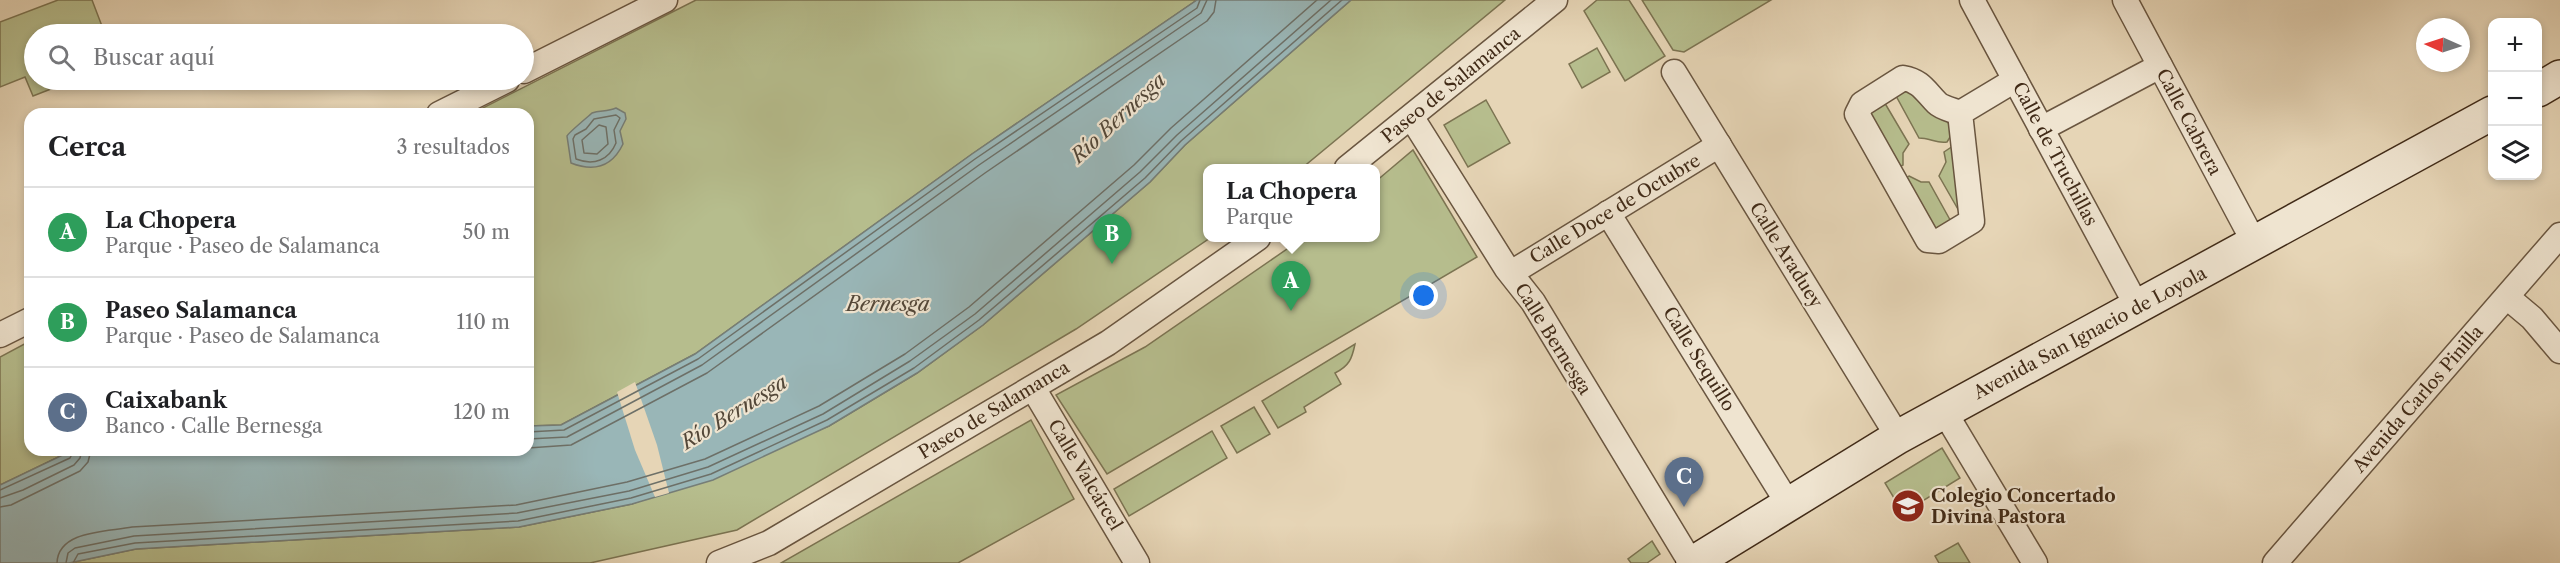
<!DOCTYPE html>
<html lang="es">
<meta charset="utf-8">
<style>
body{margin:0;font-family:"Libre Caslon Text",serif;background:#f6f6f6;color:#202124}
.controls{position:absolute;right:18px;top:18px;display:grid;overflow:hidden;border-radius:12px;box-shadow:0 3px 9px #0003}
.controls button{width:54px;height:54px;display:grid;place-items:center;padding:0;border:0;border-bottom:2px solid #e0e0e0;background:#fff;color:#202124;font:30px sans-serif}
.compass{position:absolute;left:2416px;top:18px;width:54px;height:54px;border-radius:50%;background:#fff;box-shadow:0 3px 9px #0003;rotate:273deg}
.you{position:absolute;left:1424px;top:296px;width:21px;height:21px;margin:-15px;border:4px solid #fff;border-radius:50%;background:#1a73e8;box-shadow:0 0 0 9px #1a73e833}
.badge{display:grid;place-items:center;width:39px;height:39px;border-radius:50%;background:#8f2418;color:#fff;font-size:20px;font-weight:700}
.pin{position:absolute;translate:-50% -50px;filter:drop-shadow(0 2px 3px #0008)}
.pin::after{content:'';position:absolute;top:32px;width:21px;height:18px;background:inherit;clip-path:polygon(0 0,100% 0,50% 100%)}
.popup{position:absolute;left:1203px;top:164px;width:177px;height:78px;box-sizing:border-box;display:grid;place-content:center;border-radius:12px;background:#fff;filter:drop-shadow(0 2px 4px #0005);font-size:20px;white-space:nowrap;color:#757577}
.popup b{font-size:22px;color:#202124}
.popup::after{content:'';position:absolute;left:50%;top:100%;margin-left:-12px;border:12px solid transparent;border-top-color:#fff}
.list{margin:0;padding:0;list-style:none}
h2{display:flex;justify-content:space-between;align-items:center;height:78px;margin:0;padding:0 24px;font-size:26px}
h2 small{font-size:20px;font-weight:400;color:#757577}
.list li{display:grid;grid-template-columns:39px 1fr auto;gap:18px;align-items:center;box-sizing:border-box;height:90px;padding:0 24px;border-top:2px solid #e0e0e0}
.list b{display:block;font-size:22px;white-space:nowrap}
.list p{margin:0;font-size:20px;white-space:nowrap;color:#757577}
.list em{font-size:20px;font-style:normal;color:#757577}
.icon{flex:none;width:33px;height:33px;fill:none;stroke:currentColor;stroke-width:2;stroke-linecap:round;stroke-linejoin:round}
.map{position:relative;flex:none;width:2560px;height:563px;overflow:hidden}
.search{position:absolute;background:#fff;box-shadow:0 3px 9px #0003;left:24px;top:24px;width:510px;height:66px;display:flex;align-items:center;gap:15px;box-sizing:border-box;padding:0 21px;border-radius:33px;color:#757577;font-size:22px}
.panel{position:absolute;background:#fff;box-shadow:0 3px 9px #0003;left:24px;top:108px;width:510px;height:348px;border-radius:18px}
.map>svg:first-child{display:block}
.green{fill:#b6bd8d;stroke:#7c7452;stroke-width:1.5}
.water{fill:#99b6b7;stroke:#767e77;stroke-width:1.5}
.pier{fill:#e6d5b6}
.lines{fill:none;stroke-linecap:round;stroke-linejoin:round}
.shore{stroke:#6d7068;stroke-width:1.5}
.street-casing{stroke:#6a5640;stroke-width:27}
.secondary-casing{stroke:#412b18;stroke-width:36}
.street{stroke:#efe4d0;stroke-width:24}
.secondary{stroke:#efe4d0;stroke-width:33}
.labels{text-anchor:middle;stroke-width:4.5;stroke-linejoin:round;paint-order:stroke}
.street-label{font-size:18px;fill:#412b18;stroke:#efe4d0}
.poi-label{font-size:18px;font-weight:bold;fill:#412b18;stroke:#efe4d0;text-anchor:start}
.water-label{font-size:20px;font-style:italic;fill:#534738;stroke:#efe4d0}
</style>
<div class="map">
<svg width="2560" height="563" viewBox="0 0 2560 563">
<rect width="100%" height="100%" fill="#e6d5b6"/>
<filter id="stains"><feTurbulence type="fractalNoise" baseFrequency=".00333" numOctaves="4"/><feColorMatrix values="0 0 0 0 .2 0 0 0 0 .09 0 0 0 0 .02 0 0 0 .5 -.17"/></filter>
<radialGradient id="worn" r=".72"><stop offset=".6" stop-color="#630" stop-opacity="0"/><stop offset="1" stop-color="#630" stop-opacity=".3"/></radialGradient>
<g class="green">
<path d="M58,0H92L105,34H34V80H74L33,96L25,77L0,87V22Z"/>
<path d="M696,0H1197L972,154L695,354L561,425L528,426V114H471Z"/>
<path d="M1351,0H1505L1302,168H1207V238H1210L1076,329L737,530L590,563H69L136,549L519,527L632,504L829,426L917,373L983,325L1150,182L1185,145Z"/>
<path d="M1597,0H1629L1665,56L1625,81L1584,11Z"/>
<path d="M1642,0H1771L1684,52L1673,50Z"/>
<path d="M1597,48L1610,72L1582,88L1569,64Z"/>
<path d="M1909,86L1947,119L1952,134L1947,142C1937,144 1930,138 1919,138L1895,94Z"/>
<path d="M1486,100L1510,143L1468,167L1444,125Z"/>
<path d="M1883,100L1909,144L1903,153V165L1896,169L1866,110Z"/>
<path d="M1953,146L1963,218L1939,176L1946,162L1944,152Z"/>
<path d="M1413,150L1477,257L1107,474L1056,395L1145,347L1303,238H1375V182Z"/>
<path d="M1909,176L1921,182H1929L1954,227L1933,234L1902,181Z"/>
<path d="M30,341V450H73L0,485V357Z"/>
<path d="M1355,344C1352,359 1349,366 1335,373L1341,384L1304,407L1306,412L1278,428L1262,401Z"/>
<path d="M1254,407L1270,434L1237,453L1221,426Z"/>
<path d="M1031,420L1074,499L958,563H781Z"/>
<path d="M1212,431L1227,458L1129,516L1114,489Z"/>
<path d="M1942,448L1960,478L1903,513L1885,483Z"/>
<path d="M1652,541L1660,554L1647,563H1631L1628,559Z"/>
<path d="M1958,543L1970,563H1939L1935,556Z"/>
</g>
<g class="water">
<path d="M1197,0H1351L1185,145L1150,182L983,325L917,373L829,426L713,480L632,504L519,527L136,549L69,563H0V485L73,450H528V426L561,425L695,354L972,154Z"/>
<path d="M616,108L625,113L626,119L620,131L623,144C612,167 594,172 571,163L567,136C568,133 590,115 592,113C600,110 607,112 616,108Z"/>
</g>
<path class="pier" d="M635,382L657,445L669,493L655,497L635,450L617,392Z"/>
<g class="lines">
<g class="shore">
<path d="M616,115L620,118L614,130L616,143C609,160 594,166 576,159L573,139L575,135L586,129L594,119Z"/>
<path d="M599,125L606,127L608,144L597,154L584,153L582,140Z"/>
<path d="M528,432L564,430L698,359L975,159L1197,8L1200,0"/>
<path d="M528,439L567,437L702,365L979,165L1201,13L1207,0"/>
<path d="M528,448L571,445L707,373L985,173L1207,21L1214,12L1216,0"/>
<path d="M0,490L70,458L74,450"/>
<path d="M0,498L23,490L74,465L80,458L82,450"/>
<path d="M0,507L11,505L80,471L88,462L91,450"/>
<path d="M57,563C58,530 107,532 132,527L516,505L627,482L705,459L819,406L905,354L969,307L1134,165L1171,128L1317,0"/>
<path d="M66,563L68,553L75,548L134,536L517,513L629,491L708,467L823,414L910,361L975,314L1140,172L1177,135L1331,0"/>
<path d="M73,563L78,554L135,543L518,521L631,498L711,474L827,420L914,368L979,320L1145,178L1181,141L1342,0"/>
</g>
<g class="street-casing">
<g id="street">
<path d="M1972,0L2138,308"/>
<path d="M2125,0L2255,244"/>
<path d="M524,71L665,0"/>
<path d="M1674,72L1898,437"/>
<path d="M1960,113L1972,221L1939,241L1928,240L1857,114L1862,104L1903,78C1921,81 1925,91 1937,103C1942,108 1953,110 1960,113L2015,80"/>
<path d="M439,114L507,80"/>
<path d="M1412,118L1507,269L1533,302L1691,563"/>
<path d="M2041,129L2160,66"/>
<path d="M1347,168L1555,0"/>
<path d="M1608,213L1789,505"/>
<path d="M1511,273L1719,145"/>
<path d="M2507,297L2532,318L2560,351"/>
<path d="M0,335L30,320"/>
<path d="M1033,388L1137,563"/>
<path d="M1944,411L2035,563"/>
<path d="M719,563L769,543L1108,343L1258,238"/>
<path d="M2275,563L2560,235"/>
</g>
</g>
<g class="secondary-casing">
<g id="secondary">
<path d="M2538,90L2560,77"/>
<path d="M1693,563L1898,437L2492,113"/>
</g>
</g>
<use href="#street" class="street"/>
<use href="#secondary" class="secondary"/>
</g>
<defs>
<g id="school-disc" transform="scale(1.725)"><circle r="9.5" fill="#8f2418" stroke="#efe4d0"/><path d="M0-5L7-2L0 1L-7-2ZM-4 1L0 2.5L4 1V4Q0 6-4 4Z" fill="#fff"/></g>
</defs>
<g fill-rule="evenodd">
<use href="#school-disc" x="1908" y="506"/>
</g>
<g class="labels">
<g class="street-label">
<text transform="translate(1451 85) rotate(-39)" y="6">Paseo de Salamanca</text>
<text transform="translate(2189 122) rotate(62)" y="6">Calle Cabrera</text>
<text transform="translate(2055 154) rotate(62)" y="6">Calle de Truchillas</text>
<text transform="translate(1615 209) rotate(-31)" y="6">Calle Doce de Octubre</text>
<text transform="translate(1786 255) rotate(58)" y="6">Calle Araduey</text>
<text transform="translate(2090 333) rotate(-28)" y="6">Avenida San Ignacio de Loyola</text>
<text transform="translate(1553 339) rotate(58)" y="6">Calle Bernesga</text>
<text transform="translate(1699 359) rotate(58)" y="6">Calle Sequillo</text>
<text transform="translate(2418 399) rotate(-49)" y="6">Avenida Carlos Pinilla</text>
<text transform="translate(994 410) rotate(-31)" y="6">Paseo de Salamanca</text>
<text transform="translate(1085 475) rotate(59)" y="6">Calle Valcárcel</text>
</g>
<g class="poi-label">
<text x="1931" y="502">Colegio Concertado<tspan x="1931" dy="21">Divina Pastora</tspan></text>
</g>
<g class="water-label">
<text transform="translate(1118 118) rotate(-43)" y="7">Río Bernesga</text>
<text x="888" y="311">Bernesga</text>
<text transform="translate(734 412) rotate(-32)" y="7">Río Bernesga</text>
</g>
</g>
<rect width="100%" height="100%" filter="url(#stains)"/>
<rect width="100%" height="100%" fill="url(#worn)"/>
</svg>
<div class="controls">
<button>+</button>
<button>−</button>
<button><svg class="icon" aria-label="layers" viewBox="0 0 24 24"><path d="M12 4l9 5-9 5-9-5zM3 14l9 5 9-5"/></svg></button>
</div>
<svg class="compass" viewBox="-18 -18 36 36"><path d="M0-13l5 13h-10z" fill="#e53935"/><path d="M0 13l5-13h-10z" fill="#757577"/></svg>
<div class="you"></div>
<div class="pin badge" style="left:1291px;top:311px;background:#2e9e5b">A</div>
<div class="popup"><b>La Chopera</b>Parque</div>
<div class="pin badge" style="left:1112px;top:264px;background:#2e9e5b">B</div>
<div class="pin badge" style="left:1684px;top:507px;background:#5c6f8a">C</div>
<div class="search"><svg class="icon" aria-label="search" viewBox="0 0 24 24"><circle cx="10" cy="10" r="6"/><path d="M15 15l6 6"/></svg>Buscar aquí</div>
<section class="panel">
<h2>Cerca<small>3 resultados</small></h2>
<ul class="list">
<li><span class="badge" style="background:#2e9e5b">A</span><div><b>La Chopera</b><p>Parque · Paseo de Salamanca</p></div><em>50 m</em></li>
<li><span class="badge" style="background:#2e9e5b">B</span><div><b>Paseo Salamanca</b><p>Parque · Paseo de Salamanca</p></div><em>110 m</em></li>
<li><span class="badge" style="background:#5c6f8a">C</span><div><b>Caixabank</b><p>Banco · Calle Bernesga</p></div><em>120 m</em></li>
</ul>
</section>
</div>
